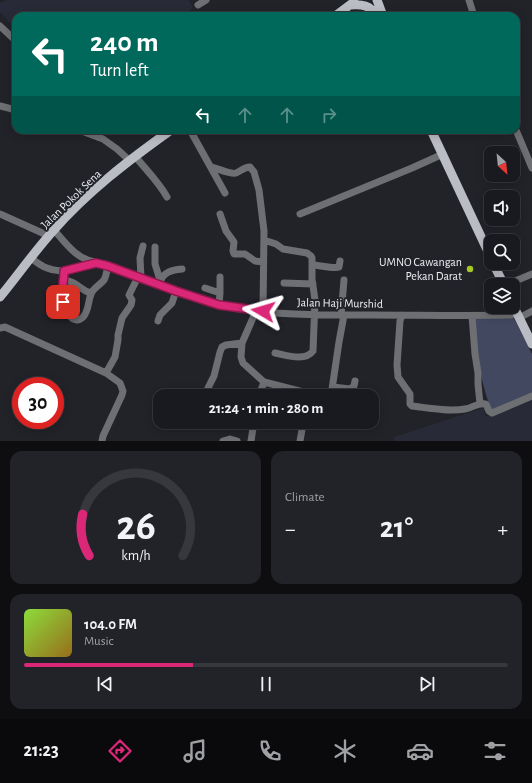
<!DOCTYPE html>
<meta charset="utf-8">
<style>
:root{--surface:#191a1f;--page:#222328;--text:#f1f3f6;--muted:#9fa1a4;--line:#37383d;--accent:#db2777}
body{margin:0;font-family:"Alegreya Sans",sans-serif;background:var(--page);color:var(--text);height:100vh;display:flex;flex-direction:column;font-size:15px;white-space:nowrap}
*{box-sizing:border-box;margin:0}
p{font-size:13px;color:var(--muted)}
.icon{flex:none;width:22px;height:22px;fill:none;stroke:currentColor;stroke-width:2;stroke-linecap:round;stroke-linejoin:round}
.map{position:relative;height:441px;overflow:hidden}
.panel{display:flex;flex-direction:column;gap:10px;padding:10px;background:#0e0e11;flex:1}
.panel>*{flex:none}
.guide{position:absolute;left:12px;top:12px;width:508px;height:122px;border-radius:12px;box-shadow:0 2px 10px #0003,0 0 0 1px var(--line);background:#00695c;color:#fff;overflow:hidden}
.needle{width:26px;rotate:153deg}
.fabs{position:absolute;left:484px;top:146px;display:grid;gap:8px}
.fabs a{display:grid;place-items:center;width:36px;height:36px;border-radius:8px;background:var(--surface);box-shadow:0 2px 10px #0003,0 0 0 1px var(--line);font-size:20px}
.speed{position:absolute;left:12px;top:377px;display:flex;gap:8px;font-size:20px;font-weight:700;text-align:center}
.speed>*{display:grid;place-content:center;width:52px;height:52px;border-radius:50%;background:var(--surface);box-shadow:0 2px 10px #0003,0 0 0 1px var(--line);line-height:1}
.speed .limit{border:6px solid #d22;background:#fff;color:#111}
.pin{position:absolute;display:grid;place-items:center;width:34px;height:34px;color:#fff;margin:-17px;border-radius:8px;box-shadow:0 2px 6px #0006}
.me{position:absolute;width:44px;margin:-22px;rotate:277deg;stroke-linejoin:round;filter:drop-shadow(0 0 3px #0008)}
.turn{display:flex;align-items:center;gap:14px;height:84px;padding:0 12px;font-size:18px}
.turn .icon{width:52px;height:52px;stroke-width:2.5}
.turn b{display:block;font-size:28px;line-height:34px}
.lanes{display:flex;align-items:center;height:38px;padding:0 12px;background:#0003;justify-content:center;gap:20px;direction:ltr}
.lanes .off{opacity:.35}
.big{font-size:30px;font-weight:700;line-height:1.1}
.panel .widget{flex:1;display:flex;flex-direction:column;justify-content:center;gap:6px;min-width:0;padding:0 14px;border-radius:12px;background:var(--page)}
.panel .dial{align-items:center;gap:0}
.dial svg{height:104px;overflow:visible;fill:none;stroke:var(--line);stroke-width:7;stroke-linecap:round;text-anchor:middle}
.dial text{fill:var(--text);stroke:none}
.song{display:flex;align-items:center;gap:12px}
.cover{width:48px;height:48px;border-radius:6px;background:linear-gradient(135deg,hsl(90 70% 55%),hsl(40 70% 35%))}
.played{height:4px;border-radius:2px;background:linear-gradient(90deg,var(--accent) 35%,var(--line) 35%)}
.keys{display:flex;justify-content:space-around;direction:ltr}
.heat{display:flex;justify-content:space-between;align-items:center;font-size:22px;direction:ltr}
.panel .tiles{flex:1;display:grid;gap:10px;grid-template-columns:1fr 1fr}
.widget:last-child{grid-column:span 2}
.trip{position:absolute;left:153px;top:389px;width:226px;height:40px;border-radius:12px;background:var(--surface);box-shadow:0 2px 10px #0003,0 0 0 1px var(--line);font-weight:700;line-height:40px;text-align:center}
.tab-bar{display:flex;height:64px;justify-content:space-around;align-items:center;background:#0a0a0c;color:var(--muted)}
.tab-bar .icon{width:28px;height:28px}
.tab-bar .current{color:var(--accent)}
.tab-bar b{font-size:18px;color:var(--text)}
.map>svg:first-child{display:block}
</style>
<div class="map">
<svg width="532" height="441" viewBox="0 0 532 441">
<rect width="100%" height="100%" fill="#212329"/>
<path fill="#282b37" d="M7,0H188L193,7L186,16H16V29L0,12V3Z
M532,398V441H394V437L483,408L486,417Z"/>
<path fill="#41485f" d="M514,318L532,354V393L492,410C479,382 478,350 474,319Z"/>
<g fill="none" stroke-linecap="round" stroke-linejoin="round">
<path stroke="#6e6f73" stroke-width="7" d="M469,0L474,16
M198,5L206,0
M0,26L16,41
M0,106L16,110
M79,130L103,139L117,149L129,160
M190,130L225,193
M516,130L532,168
M135,156C146,170 158,181 167,197
M211,167C217,168 231,175 236,173C241,171 244,167 250,167L254,172L259,190L264,231L263,311
M0,214L49,236
M220,214L226,231L234,242L233,251L234,254H245L255,261L263,262
M300,214L412,168L443,154
M54,230C66,243 76,259 95,262
M264,240L276,244L283,249L307,253L311,256L312,258V279L315,300L313,351C305,362 286,355 275,353
M155,247V264L160,280
M31,258C36,262 41,266 47,268C67,277 85,260 105,264C143,278 180,296 219,305C266,316 323,315 371,315C418,315 464,316 511,315L517,313
M312,265C319,265 334,269 339,267L340,261
M64,271C64,279 62,286 62,293C61,302 71,329 83,317C89,311 88,301 91,294C93,288 100,285 104,280C106,277 107,270 108,266
M141,278L140,258L143,246
M64,280C79,282 79,290 91,293
M160,282C163,272 172,270 182,269
M284,283L313,284
M506,285L532,274
M205,288L220,293L219,305
M220,293V277
M256,311L242,343L241,357L243,363L264,382L319,396
M341,315L344,280
M402,315L400,321L397,365L398,377L410,394V404L412,406C429,408 448,412 465,409C472,408 479,402 486,404L489,411L492,413L532,396
M472,316L475,354L478,373V384L480,404
M519,318L532,311
M158,321L160,315L172,303L176,291
M0,328L5,327L106,373L120,383L123,391L122,395L103,436L102,441
M106,373L115,357L118,340V335L122,318L131,305L132,300L129,295L138,277
M333,387L350,389L354,386L355,381
M208,388L214,376L220,352L222,347L226,345L242,343
M259,396L264,382
M331,396L339,342L344,315
M223,441L230,439L237,441
M251,441L254,422
M300,441L303,424L308,422"/>
<path stroke="#bbbdc4" stroke-width="9" d="M377,0L383,16
M350,5C362,4 370,5 377,16
M335,16L354,2
M431,130L491,258
M493,263L504,285
M0,297C18,275 34,252 53,231C87,192 129,160 171,130
M513,305L532,344"/>
</g>
<g fill="none" stroke-linecap="round" stroke-linejoin="round">
<defs>
<path id="route" d="M63,302C61,291 64,282 64,271L96,263L108,266L176,291L219,305L263,311"/>
</defs>
<use href="#route" stroke="#8e194d" stroke-width="10"/>
<use href="#route" stroke="#db2777" stroke-width="7"/>
</g>
<circle fill="#a4c824" stroke="#212329" stroke-width="1.5" cx="470" cy="269" r="4"/>
<g text-anchor="middle" stroke-width="4" stroke-linejoin="round" paint-order="stroke">
<g font-size="12" fill="#edeef3" stroke="#212329">
<text transform="translate(71 199) rotate(-44)" y="4">Jalan Pokok Sena</text>
<text transform="translate(340 303) rotate(1)" y="4">Jalan Haji Murshid</text>
</g>
<g font-size="12" fill="#edeef3" stroke="#212329" text-anchor="end">
<text x="462" y="266">UMNO Cawangan<tspan x="462" dy="14">Pekan Darat</tspan></text>
</g>
</g>
</svg>
<div class="fabs">
<a><svg class="needle" viewBox="-14 -14 28 28"><path d="M0-13l5 13h-10z" fill="#e53935"/><path d="M0 13l5-13h-10z" fill="#9fa1a4"/></svg></a>
<a><svg class="icon" aria-label="sound" viewBox="0 0 24 24"><path d="M4 9h4l5-4v14l-5-4H4zM17 9q2 3 0 6"/></svg></a>
<a><svg class="icon" aria-label="search" viewBox="0 0 24 24"><circle cx="10" cy="10" r="6"/><path d="M15 15l6 6"/></svg></a>
<a><svg class="icon" aria-label="layers" viewBox="0 0 24 24"><path d="M12 4l9 5-9 5-9-5zM3 14l9 5 9-5"/></svg></a>
</div>
<div class="speed"><div class="limit">30</div></div>
<div class="pin" style="left:63px;top:302px;background:#d93025"><svg class="icon" aria-label="arrive" viewBox="0 0 24 24"><path d="M6 21V4h12l-3 4 3 4H6"/></svg></div>
<svg class="me" style="left:263px;top:311px" viewBox="-20 -20 40 40"><path d="M0-17L14 15 0 8-14 15z" fill="#db2777" stroke="#fff" stroke-width="4"/></svg>
<div class="trip">21:24 · 1 min · 280 m</div>
<div class="guide">
<div class="turn"><svg class="icon" aria-label="left" viewBox="0 0 24 24"><path d="M17 20v-9H6M10 6l-5 5 5 5"/></svg><div><b>240 m</b>Turn left</div></div>
<div class="lanes"><svg class="icon" aria-label="left" viewBox="0 0 24 24"><path d="M17 20v-9H6M10 6l-5 5 5 5"/></svg><svg class="icon off" aria-label="ahead" viewBox="0 0 24 24"><path d="M12 20V5M6 11l6-6 6 6"/></svg><svg class="icon off" aria-label="ahead" viewBox="0 0 24 24"><path d="M12 20V5M6 11l6-6 6 6"/></svg><svg class="icon off" aria-label="right" viewBox="0 0 24 24"><path d="M7 20v-9h11M14 6l5 5-5 5"/></svg></div>
</div>
</div>
<section class="panel">
<div class="tiles">
<div class="widget dial"><svg viewBox="0 0 100 80">
<path d="M14 69A42 42 0 1 1 86 69"/>
<path d="M14 69A42 42 0 0 1 9 37" stroke="#db2777"/>
<text x="50" y="56" font-size="32" font-weight="700">26</text>
<text x="50" y="72" font-size="11">km/h</text>
</svg></div>
<div class="widget"><p>Climate</p>
<div class="heat"><a>−</a><b class="big">21°</b><a>+</a></div>
</div>
<div class="widget">
<div class="song"><i class="cover"></i><div><b>104.0 FM</b><p>Music</p></div></div>
<div class="played"></div>
<div class="keys"><svg class="icon" aria-label="previous" viewBox="0 0 24 24"><path d="M18 5L8 12l10 7zM5 5v14"/></svg><svg class="icon" aria-label="pause" viewBox="0 0 24 24"><path d="M8 5v14M16 5v14"/></svg><svg class="icon" aria-label="next" viewBox="0 0 24 24"><path d="M6 5l10 7-10 7zM19 5v14"/></svg></div>
</div>
</div>
</section>
<nav class="tab-bar">
<b>21:23</b>
<svg class="icon current" aria-label="directions" viewBox="0 0 24 24"><path d="M12 3l9 9-9 9-9-9zM9 14v-3h6M13 9l2 2-2 2"/></svg>
<svg class="icon" aria-label="music" viewBox="0 0 24 24"><path d="M9 18V5l10-2v13"/><circle cx="6" cy="18" r="3"/><circle cx="16" cy="16" r="3"/></svg>
<svg class="icon" aria-label="phone" viewBox="0 0 24 24"><path d="M5 4h4l2 5-3 2q2 4 5 5l2-3 5 2v4C11 20 4 13 5 4z"/></svg>
<svg class="icon" aria-label="climate" viewBox="0 0 24 24"><path d="M12 3v18M4 7l16 10M4 17L20 7"/></svg>
<svg class="icon" aria-label="car" viewBox="0 0 24 24"><path d="M5 17H2v-5l4-1 3-4h7l3 4 3 1v5h-3M9 17h6M6 11h13"/><circle cx="7" cy="17" r="2"/><circle cx="17" cy="17" r="2"/></svg>
<svg class="icon" aria-label="filters" viewBox="0 0 24 24"><path d="M4 7h16M4 17h16"/><circle cx="9" cy="7" r="2"/><circle cx="15" cy="17" r="2"/></svg>
</nav>
